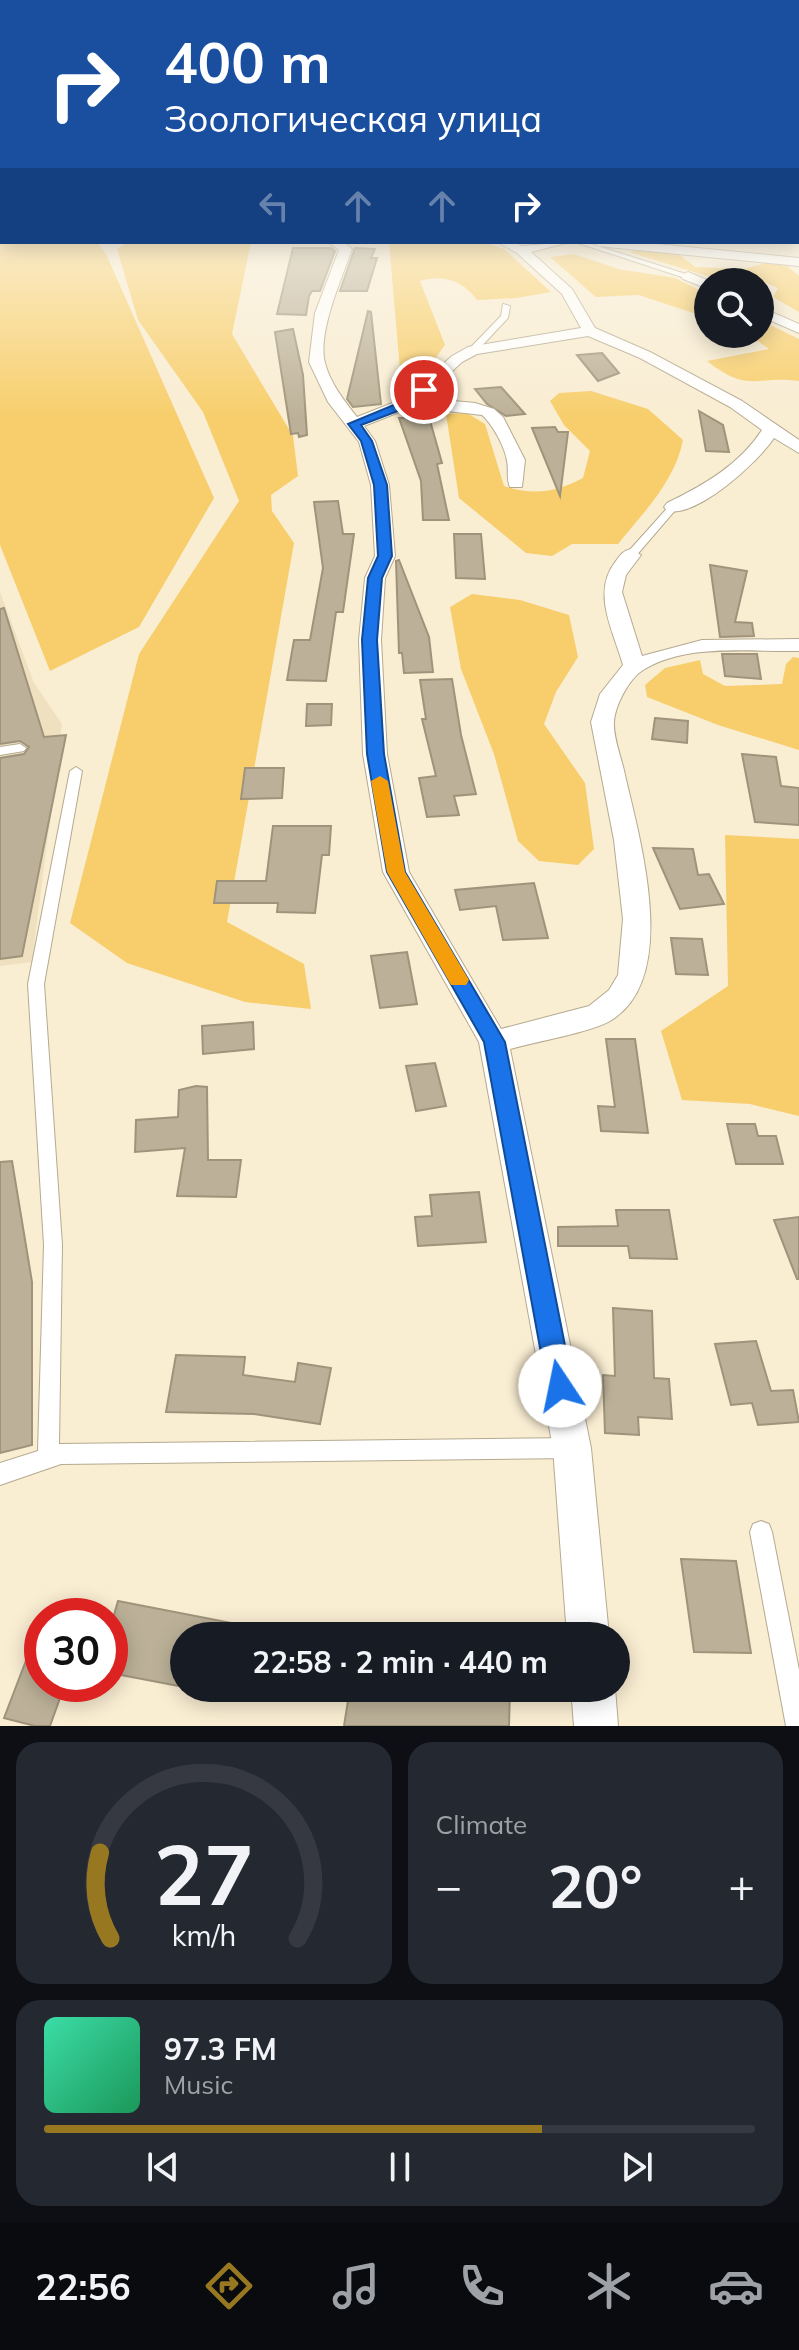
<!DOCTYPE html>
<meta charset="utf-8">
<style>
:root{--surface:#171b24;--page:#242831;--text:#f1f3f6;--muted:#9ea1a6;--line:#363941;--accent:#977821}
body{margin:0;font-family:Mulish,sans-serif;background:var(--page);color:var(--text);height:100vh;display:flex;flex-direction:column;font-size:30px;white-space:nowrap}
*{box-sizing:border-box;margin:0}
p{font-size:26px;color:var(--muted)}
.icon{flex:none;width:44px;height:44px;fill:none;stroke:currentColor;stroke-width:2;stroke-linecap:round;stroke-linejoin:round}
.map{position:relative;height:1726px;overflow:hidden}
.details{display:flex;flex-direction:column;gap:16px;padding:16px;background:#0d0f14;flex:1}
.details>*{flex:none}
.guide{position:absolute;left:0px;top:0px;width:800px;height:244px;box-shadow:0 4px 20px #0003;background:#1a4fa0;color:#fff;overflow:hidden}
.tools{position:absolute;left:694px;top:268px;display:grid;gap:16px}
.tools a{display:grid;place-items:center;width:80px;height:80px;border-radius:50%;background:var(--surface);box-shadow:0 4px 20px #0003;font-size:40px}
.speed{position:absolute;left:24px;top:1598px;display:flex;gap:16px;font-size:40px;font-weight:700;text-align:center}
.speed>*{display:grid;place-content:center;width:104px;height:104px;border-radius:50%;background:var(--surface);box-shadow:0 4px 20px #0003;line-height:1}
.speed .limit{border:12px solid #d22;background:#fff;color:#111}
.pin{position:absolute;display:grid;place-items:center;width:68px;height:68px;color:#fff;margin:-34px;border:4px solid #fff;border-radius:50%;box-shadow:0 2px 8px #0007}
.me{position:absolute;width:88px;margin:-44px;rotate:349deg;stroke-linejoin:round;filter:drop-shadow(0 0 6px #0008)}
.turn{display:flex;align-items:center;gap:28px;height:168px;padding:0 32px;font-size:36px}
.turn .icon{width:104px;height:104px;stroke-width:2.5}
.turn b{display:block;font-size:56px;line-height:68px}
.lanes{display:flex;align-items:center;height:76px;padding:0 32px;background:#0003;justify-content:center;gap:40px;direction:ltr}
.lanes .off{opacity:.35}
.big{font-size:60px;font-weight:700;line-height:1.1}
.details .card{flex:1;display:flex;flex-direction:column;justify-content:center;gap:12px;min-width:0;padding:0 28px;border-radius:24px;background:var(--page)}
.details .dial{align-items:center;gap:0}
.dial svg{height:208px;overflow:visible;fill:none;stroke:var(--line);stroke-width:7;stroke-linecap:round;text-anchor:middle}
.dial text{fill:var(--text);stroke:none}
.song{display:flex;align-items:center;gap:24px}
.cover{width:96px;height:96px;border-radius:12px;background:linear-gradient(135deg,hsl(160 70% 55%),hsl(150 70% 35%))}
.played{height:8px;border-radius:4px;background:linear-gradient(90deg,var(--accent) 70%,var(--line) 70%)}
.keys{display:flex;justify-content:space-around;direction:ltr}
.heat{display:flex;justify-content:space-between;align-items:center;font-size:44px;direction:ltr}
.details .tiles{flex:1;display:grid;gap:16px;grid-template-columns:1fr 1fr}
.card:last-child{grid-column:span 2}
.trip{position:absolute;left:170px;top:1622px;width:460px;height:80px;border-radius:40px;background:var(--surface);box-shadow:0 4px 20px #0003;font-weight:700;line-height:80px;text-align:center}
.menu{display:flex;height:128px;justify-content:space-around;align-items:center;background:#090b0e;color:var(--muted)}
.menu .icon{width:56px;height:56px}
.menu .active{color:var(--accent)}
.menu b{font-size:36px;color:var(--text)}
.map>svg:first-child{display:block}
</style>
<div class="map">
<svg width="799" height="1726" viewBox="0 0 799 1726">
<rect width="100%" height="100%" fill="#f9edd2"/>
<path fill="#efe1bf" d="M0,592L34,683L62,724L32,962L0,966Z"/>
<path fill="#f7ce6b" d="M0,193L2,242H97L106,254L214,498L139,627L50,671L0,545Z
M128,242H251L232,334L293,436L298,476L271,495L272,511L294,543L227,922L304,964L311,1009L245,1002L127,963L70,923L139,654L239,501L203,412L138,320L117,249Z
M389,242H484L504,249L551,292L517,298L477,300C463,281 444,274 420,281L445,345L423,375L401,382Z
M639,249L680,255L695,267L743,269L766,263L787,266L799,276V312L773,297L778,288L759,280L723,281L629,252Z
M574,254L618,269L675,278L708,294V318L639,295L596,297L550,257Z
M760,320L799,339V381C755,375 749,394 707,361L769,349L748,334H760Z
M591,391L648,409L683,440C675,481 644,512 618,544H572L552,556L526,553L459,498L446,414L467,413L485,424L504,486C533,496 557,492 583,478L590,451L564,425L550,401L559,393Z
M472,594L520,600L569,615L578,657L556,692L544,724L585,783L594,849L578,865L539,861L518,841L494,754L461,669L450,607Z
M793,657L799,658V750L718,725L647,697L645,685L665,668L700,660L703,674L725,686L782,684L786,664Z
M725,835L799,839V1116L750,1104L682,1100L661,1031L728,986Z"/>
<path fill="#bcb198" stroke="#9f947b" stroke-width="2" d="M293,248H331L335,251L320,291H312L309,296L306,315L277,314Z
M355,248L375,249L371,258H377L367,291H340Z
M368,311L371,312L381,404L353,407L347,399Z
M293,329L303,375L307,435L299,437L298,433L291,434L275,332Z
M602,353L619,373L598,381L577,355Z
M501,387L525,414L506,416L487,404L475,389Z
M699,411L723,425L729,452L706,451Z
M429,417L442,463L437,464L449,520H423L421,481L399,418Z
M555,427L558,432H568L560,496L532,428Z
M338,501L343,534H354L343,612H336L326,681L287,680L294,640H310L323,568L314,502Z
M454,534H481L485,579L456,578Z
M399,560L429,637L433,672L404,673L402,653H399L396,561Z
M710,565L747,571L735,622L752,623L754,636L720,637Z
M4,608L44,737L66,735L22,956L0,959V758L24,754L29,747L20,741L0,744V609Z
M722,654H757L761,679L725,676Z
M452,679L461,735L476,794L454,796L459,815L427,817L419,778L436,776L422,719H426L420,680Z
M307,704H332L331,725L306,726Z
M655,718L688,721L687,743L652,739Z
M742,754L776,757L781,786L799,788V825L755,822Z
M245,768H284L282,798L241,799Z
M273,826H331L329,855H322L315,913L277,912L278,903H214L217,881H266Z
M653,848L693,849L698,875L709,874L724,904L680,909Z
M534,883L548,938L503,940L496,906L460,910L455,890Z
M671,938L702,939L708,975L676,974Z
M407,952L417,1004L380,1008L371,956Z
M253,1022L254,1049L203,1054L202,1026Z
M606,1039H635L648,1133L601,1131L598,1106L615,1107Z
M435,1063L446,1106L416,1111L406,1066Z
M196,1086L207,1087L208,1160H241L236,1197L177,1196L185,1148L135,1152L136,1120L178,1117L179,1090Z
M727,1124H755L758,1136H776L783,1164H736Z
M12,1161L32,1282V1445L0,1453V1162Z
M479,1192L486,1242L418,1246L415,1217L432,1216L430,1195Z
M616,1210H669L677,1259L630,1258L628,1246H558V1227L618,1226Z
M799,1217V1279H797L774,1220Z
M613,1308L652,1311L654,1378L669,1379L672,1419L638,1417L639,1435L605,1433L603,1375L615,1376Z
M756,1341L771,1391L793,1390L799,1422L758,1425L752,1403L731,1405L715,1344Z
M176,1355L245,1357L243,1375L295,1382L298,1363L331,1368L320,1424L254,1414L166,1412Z
M681,1559L736,1561L751,1653L694,1652Z
M118,1601L242,1625L241,1636H184V1687L110,1673L114,1615Z
M40,1624L42,1684H65L50,1726H35L4,1718Z
M350,1688H510L509,1726H344Z"/>
<g fill="none" stroke-linecap="round" stroke-linejoin="round">
<defs>
<path id="service" d="M0,176H2V181L0,180Z
M575,242H585L692,276L685,278Z
M503,304L510,306L508,318L476,352H470V348L501,316Z
M670,505L678,507L635,557H627V553Z
M20,744L26,748L24,751L0,755V747Z
M76,767L82,771L44,984L62,1245L59,1444L572,1438L579,1441L582,1448L579,1455L572,1458L61,1464L0,1485V1463L38,1451L44,1245L28,984L70,771Z
M761,1521L769,1524L772,1532L799,1670V1726H786L750,1532L753,1524Z"/>
<path id="minor" d="M328,242H343L352,249C342,278 317,333 325,363C330,383 345,402 357,417L405,398L452,356L468,347L581,328L562,294L517,253L498,242H514L522,246L570,242L531,252L572,289L595,328L650,352L742,401L799,440V453L774,438C758,462 697,518 667,511L664,507L667,503C704,485 739,465 762,430L730,407L640,358L588,336L477,354L462,362L423,398L475,403L494,409L503,417L525,460L522,487H510C506,478 509,470 507,461C505,447 493,425 482,415L412,407L364,426L375,441L389,485L395,556L385,578L381,640L387,754L409,872L501,1029L589,1006L609,990L618,975L623,919L614,840L591,722L600,694L623,665C613,630 591,592 616,561C621,554 623,551 631,549L641,555L626,575L622,592L642,656L702,640L799,639V651C750,652 687,643 643,670C629,679 615,705 614,722C613,738 622,759 625,775C640,840 681,979 610,1021C592,1032 534,1042 510,1049L591,1448L609,1636H567L553,1448L479,1042L383,872L363,754L359,640L365,578L375,556L371,485L359,442L328,402L309,362L315,313L339,250Z
M592,242H636L799,258V266L598,246Z
M688,272L712,282H708V289L683,279L681,276Z
M760,307L799,324V333L760,316Z
M571,1688H615L618,1726H574Z"/>
</defs>
<use href="#service" stroke="#b5aa90" stroke-width="2"/>
<use href="#minor" stroke="#b5aa90" stroke-width="2"/>
<use href="#service" fill="#fff" fill-rule="evenodd"/>
<use href="#minor" fill="#fff" fill-rule="evenodd"/>
</g>
<linearGradient id="sky" x2="0" y2="1"><stop stop-color="#95a69b"/><stop offset="0.42" stop-color="#fcf7eb"/><stop offset="1" stop-color="#fcf7eb" stop-opacity="0"/></linearGradient>
<rect width="799" height="418" fill="url(#sky)"/>
<path fill="#1a73e8" stroke="#114b97" stroke-width="2" d="M421,388L430,390L414,405L361,425L372,441L387,485L392,556L382,578L377,640L384,754L405,872L505,1042L573,1386L569,1395L560,1398L551,1395L547,1386L484,1042L387,872L367,754L362,640L368,578L378,556L374,485L361,441L348,424L406,400Z"/>
<path fill="#f59e0b" d="M380,776L388,781L405,872L469,980L466,985H451L387,872L371,781Z"/>
</svg>
<div class="tools">
<a><svg class="icon" aria-label="search" viewBox="0 0 24 24"><circle cx="10" cy="10" r="6"/><path d="M15 15l6 6"/></svg></a>
</div>
<div class="speed"><div class="limit">30</div></div>
<div class="pin" style="left:424px;top:390px;background:#d93025"><svg class="icon" aria-label="arrive" viewBox="0 0 24 24"><path d="M6 21V4h12l-3 4 3 4H6"/></svg></div>
<svg class="me" style="left:560px;top:1386px" viewBox="-20 -20 40 40"><circle r="19" fill="#fff"/><path d="M0-13L10 11 0 6-10 11z" fill="#1a73e8"/></svg>
<div class="trip">22:58 · 2 min · 440 m</div>
<div class="guide">
<div class="turn"><svg class="icon" aria-label="right" viewBox="0 0 24 24"><path d="M7 20v-9h11M14 6l5 5-5 5"/></svg><div><b>400 m</b>Зоологическая улица</div></div>
<div class="lanes"><svg class="icon off" aria-label="left" viewBox="0 0 24 24"><path d="M17 20v-9H6M10 6l-5 5 5 5"/></svg><svg class="icon off" aria-label="ahead" viewBox="0 0 24 24"><path d="M12 20V5M6 11l6-6 6 6"/></svg><svg class="icon off" aria-label="ahead" viewBox="0 0 24 24"><path d="M12 20V5M6 11l6-6 6 6"/></svg><svg class="icon" aria-label="right" viewBox="0 0 24 24"><path d="M7 20v-9h11M14 6l5 5-5 5"/></svg></div>
</div>
</div>
<section class="details">
<div class="tiles">
<div class="card dial"><svg viewBox="0 0 100 80">
<path d="M14 69A42 42 0 1 1 86 69"/>
<path d="M14 69A42 42 0 0 1 10 36" stroke="#977821"/>
<text x="50" y="56" font-size="32" font-weight="700">27</text>
<text x="50" y="72" font-size="11">km/h</text>
</svg></div>
<div class="card"><p>Climate</p>
<div class="heat"><a>−</a><b class="big">20°</b><a>+</a></div>
</div>
<div class="card">
<div class="song"><i class="cover"></i><div><b>97.3 FM</b><p>Music</p></div></div>
<div class="played"></div>
<div class="keys"><svg class="icon" aria-label="previous" viewBox="0 0 24 24"><path d="M18 5L8 12l10 7zM5 5v14"/></svg><svg class="icon" aria-label="pause" viewBox="0 0 24 24"><path d="M8 5v14M16 5v14"/></svg><svg class="icon" aria-label="next" viewBox="0 0 24 24"><path d="M6 5l10 7-10 7zM19 5v14"/></svg></div>
</div>
</div>
</section>
<nav class="menu">
<b>22:56</b>
<svg class="icon active" aria-label="directions" viewBox="0 0 24 24"><path d="M12 3l9 9-9 9-9-9zM9 14v-3h6M13 9l2 2-2 2"/></svg>
<svg class="icon" aria-label="music" viewBox="0 0 24 24"><path d="M9 18V5l10-2v13"/><circle cx="6" cy="18" r="3"/><circle cx="16" cy="16" r="3"/></svg>
<svg class="icon" aria-label="phone" viewBox="0 0 24 24"><path d="M5 4h4l2 5-3 2q2 4 5 5l2-3 5 2v4C11 20 4 13 5 4z"/></svg>
<svg class="icon" aria-label="climate" viewBox="0 0 24 24"><path d="M12 3v18M4 7l16 10M4 17L20 7"/></svg>
<svg class="icon" aria-label="car" viewBox="0 0 24 24"><path d="M5 17H2v-5l4-1 3-4h7l3 4 3 1v5h-3M9 17h6M6 11h13"/><circle cx="7" cy="17" r="2"/><circle cx="17" cy="17" r="2"/></svg>
</nav>
